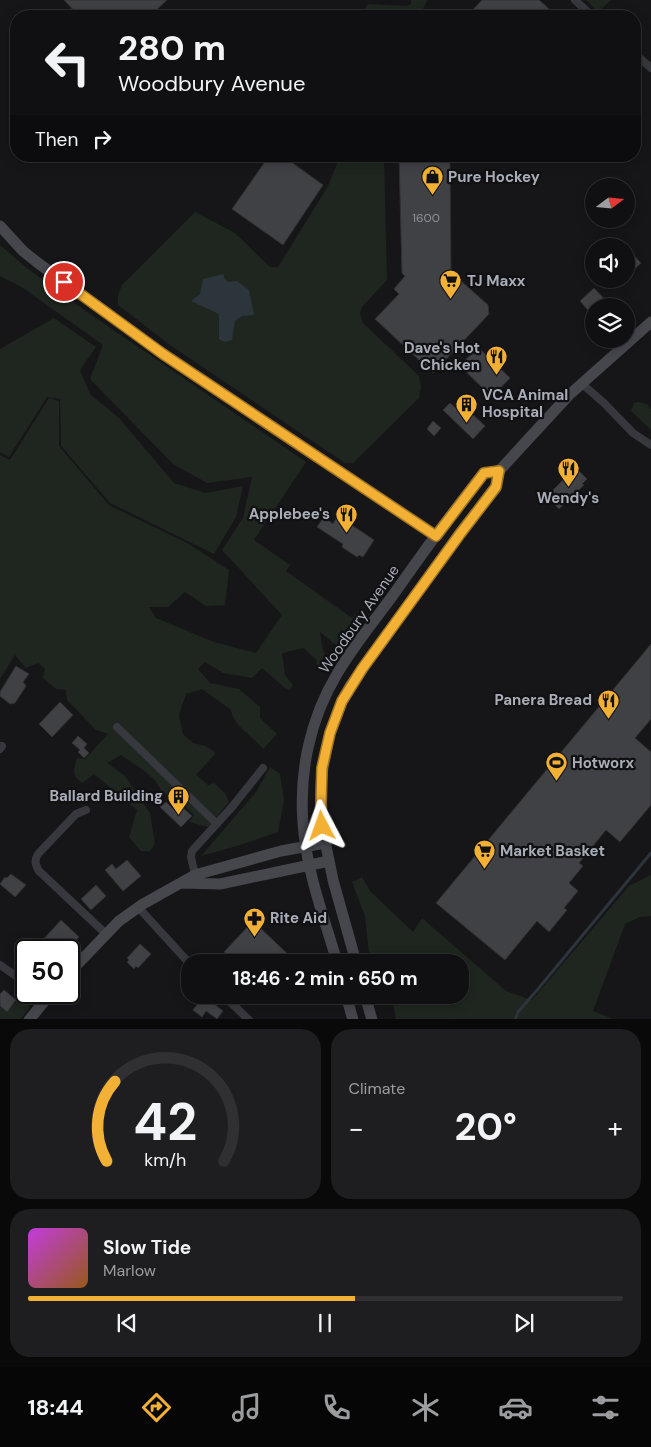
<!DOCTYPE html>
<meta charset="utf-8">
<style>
:root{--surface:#101012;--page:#1e1e20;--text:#f1f3f6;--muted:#9c9d9f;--line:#303032;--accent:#f2b134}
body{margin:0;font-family:"DM Sans",sans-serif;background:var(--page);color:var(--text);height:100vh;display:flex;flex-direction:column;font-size:19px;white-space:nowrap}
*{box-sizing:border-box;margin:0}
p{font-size:16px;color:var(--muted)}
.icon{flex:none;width:28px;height:28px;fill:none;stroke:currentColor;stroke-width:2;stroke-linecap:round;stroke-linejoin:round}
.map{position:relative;height:1019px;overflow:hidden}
.details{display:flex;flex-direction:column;gap:10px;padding:10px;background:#09090a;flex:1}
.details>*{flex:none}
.banner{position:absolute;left:10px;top:10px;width:631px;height:152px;border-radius:20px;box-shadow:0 2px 12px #0003,0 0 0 1px var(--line);background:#101012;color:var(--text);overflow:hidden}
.needle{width:32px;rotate:74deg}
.controls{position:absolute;left:585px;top:178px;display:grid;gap:10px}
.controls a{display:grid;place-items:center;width:50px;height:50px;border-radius:50%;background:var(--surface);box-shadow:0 2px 12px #0003,0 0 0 1px var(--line);font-size:25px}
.speed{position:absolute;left:15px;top:939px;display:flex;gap:10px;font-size:25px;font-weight:700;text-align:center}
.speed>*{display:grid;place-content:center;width:65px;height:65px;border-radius:50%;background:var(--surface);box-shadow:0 2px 12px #0003,0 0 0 1px var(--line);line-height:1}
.speed .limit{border:2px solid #111;border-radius:8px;background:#fff;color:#111}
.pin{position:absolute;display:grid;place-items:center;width:42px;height:42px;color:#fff;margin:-21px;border:2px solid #fff;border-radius:50%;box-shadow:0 1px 5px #0007}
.me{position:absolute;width:55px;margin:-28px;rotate:356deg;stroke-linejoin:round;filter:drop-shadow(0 0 4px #0008)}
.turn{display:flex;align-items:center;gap:18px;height:105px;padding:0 25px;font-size:22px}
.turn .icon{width:65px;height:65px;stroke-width:2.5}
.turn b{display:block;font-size:35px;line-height:42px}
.then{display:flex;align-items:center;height:48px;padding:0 25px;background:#0003;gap:10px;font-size:19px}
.big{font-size:38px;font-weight:700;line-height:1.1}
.details .card{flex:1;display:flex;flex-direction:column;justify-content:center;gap:8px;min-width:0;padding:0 18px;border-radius:20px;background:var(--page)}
.details .dial{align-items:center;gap:0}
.dial svg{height:130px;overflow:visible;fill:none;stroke:var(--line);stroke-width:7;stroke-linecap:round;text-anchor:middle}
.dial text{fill:var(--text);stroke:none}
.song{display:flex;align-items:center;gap:15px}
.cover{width:60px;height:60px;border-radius:8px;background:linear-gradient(135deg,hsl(290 70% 55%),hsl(30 70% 35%))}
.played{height:5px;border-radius:2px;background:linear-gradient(90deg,var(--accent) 55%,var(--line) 55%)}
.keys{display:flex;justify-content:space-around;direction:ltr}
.heat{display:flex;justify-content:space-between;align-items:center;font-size:28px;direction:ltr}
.details .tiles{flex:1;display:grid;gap:10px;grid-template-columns:1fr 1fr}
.card:last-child{grid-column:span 2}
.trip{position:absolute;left:181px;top:954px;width:288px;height:50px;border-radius:20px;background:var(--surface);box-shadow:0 2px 12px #0003,0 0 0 1px var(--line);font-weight:700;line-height:50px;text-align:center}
.menu{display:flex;height:80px;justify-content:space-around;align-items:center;background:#060607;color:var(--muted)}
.menu .icon{width:35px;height:35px}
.menu .selected{color:var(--accent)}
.menu b{font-size:22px;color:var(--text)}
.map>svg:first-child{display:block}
</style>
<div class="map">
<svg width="651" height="1020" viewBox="0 0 651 1020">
<rect width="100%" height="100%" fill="#161618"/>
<path fill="#1e261f" d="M411,0H427L420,16H359L368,4L406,6L411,4Z
M586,0H611L598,12Z
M340,156H384L387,280L362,307L360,313L363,323L419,376L421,387L419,398L353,463H345L170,345L118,305V295L122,285L195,212L235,233L270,267H278L328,186Z
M0,245L27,268L80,307L306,462L254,540L290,565L286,571L352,618L356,614L360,617L344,642L337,646L320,632L322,646L329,666L327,669L321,670L316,664L317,660L303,648L282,653L285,675L293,685L290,690L285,688L262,668L252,678L223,673L205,662L198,669L210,683L239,689L260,707V718L277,734L263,749C254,737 233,726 231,710L202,689L186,694L179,715L183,734L193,743L206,746L216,753L196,775L208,785L214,783L225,793L229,802L208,827L189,822L194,815C185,806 174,796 162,793C157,776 135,765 121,755L107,763L125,776L150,813L155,844L150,851H141L129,837L137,810L94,774L82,783C71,775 74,770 77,758L85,759L108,734L96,730L67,700L66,690L56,689L43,678L45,669L38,663L26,668L15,655L0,679V455L10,460L49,398L59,401V446L109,505L189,544L229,570L225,605L206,606L185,592L168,607H149L156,618L214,642L256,653L282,615L222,550L243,518L252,477L207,483L173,464L90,379L103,345L23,288L0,276Z
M54,318L96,347L80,370L90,394L119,418L174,483L206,493L243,486L236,517L214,554L110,503L61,446L60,399L47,397L9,457L0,452V349Z
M638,402L647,404L651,409V430L631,411L634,403Z
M270,767L280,774L284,800L278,832L237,846L201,856L256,792Z
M651,875V916L640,917L625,924L593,1011L616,1020L396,1019L393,1004L385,995H460V962H370L365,916L352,882L362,877L370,891L413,932L422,918L506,991L532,1000L629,886Z
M20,998L27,1001L30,1007L20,1020L0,1019V1007L6,1012Z"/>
<path fill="#2c353c" d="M223,274L225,279L228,282L237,281L249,290L254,315L242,316L235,321L232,340L225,342L219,339V314L191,301L200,294L203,279Z"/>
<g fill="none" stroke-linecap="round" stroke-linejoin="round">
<path stroke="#2c353c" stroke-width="3" d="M515,1020L518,1012L538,989L651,853"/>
</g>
<path fill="#404145" stroke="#303034" d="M64,0H167L150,16H79Z
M482,0H539L557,16H467Z
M269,156H283L323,185L283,245L232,209Z
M399,156H456L450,163L451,272L488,305L489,314L433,373L375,319L399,294L394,289L405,276L402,273Z
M626,247L641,263L626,277Z
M594,288L611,306H594V317L580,301Z
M478,347L510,378L492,397L460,366Z
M450,403L460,412L465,407L485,426L473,439L443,410Z
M433,421L441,428L434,436L427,429Z
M578,470L587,479L582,484L584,485L559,509L549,499L554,493L552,491L571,472L573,474Z
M339,513L349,519L347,522L374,540L363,557L359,555L357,557L342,547L343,544L317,527L324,517L333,524Z
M651,644V719L635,738L651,752V805L620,842L606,830L579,863L583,866L569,883L578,891L564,908L567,910L549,932L537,921L505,960L436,903Z
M16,666L29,674L23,682L26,686L15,703L10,704L0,696V692Z
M60,702L73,715L52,737L39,724Z
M78,736L87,744L84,748L89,753L84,758L78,752L80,750L72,743Z
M166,802L176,812L181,806L192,816L181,827L160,807Z
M127,860L141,876L123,891L105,870L112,864L116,869Z
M11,874L26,885L15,897L0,884L5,877L7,878Z
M96,885L106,896L91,910L81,899Z
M61,920L79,937L66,950H25L35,938L40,943Z
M253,921L296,962H235L224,952Z
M140,944L151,954L138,968L136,966L134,969L127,962L129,960L127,958Z
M4,990L16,1000L7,1012L0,1006V994Z
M204,996L223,1011L217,1019L206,1011L202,1017L193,1010Z"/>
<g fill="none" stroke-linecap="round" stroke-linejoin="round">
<path stroke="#37383d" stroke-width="8" d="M575,0L592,16
M635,54L651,68
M581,383L604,403L633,433L651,445
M117,727L217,824
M0,749L2,746
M86,810L76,814L38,854C34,861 35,864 39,871L106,934
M195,875L191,857L192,851L232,807L263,768
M138,907L190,964
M0,965L26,983
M223,995L249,1020"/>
<path stroke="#45474d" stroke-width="11" d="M0,226L23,251L38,263L163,354L436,536
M182,883L220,884L329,861
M337,962C324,917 306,870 303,823C299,772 310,719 337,674C354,645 376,619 396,591C424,551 453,511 484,473L499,471
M356,962L333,880L322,826L321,785L323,768L330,733L342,701L350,686L460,533L496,487L499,471L569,395L651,322
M69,973L119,921L143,904L195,875L281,851L325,843
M346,995L353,1020
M365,995L372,1020
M29,1020L52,992"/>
</g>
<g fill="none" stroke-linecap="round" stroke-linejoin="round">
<defs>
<path id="route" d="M64,282L163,354L436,536L484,473L499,471L496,487L460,534L362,669L342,701L330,733L322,768L321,803L322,826"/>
</defs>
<use href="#route" stroke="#9d7322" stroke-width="12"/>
<use href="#route" stroke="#f2b134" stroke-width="9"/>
</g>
<defs>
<symbol id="shop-pin" viewBox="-11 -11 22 30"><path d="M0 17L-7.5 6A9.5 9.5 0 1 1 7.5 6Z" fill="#f2b134" stroke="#111113"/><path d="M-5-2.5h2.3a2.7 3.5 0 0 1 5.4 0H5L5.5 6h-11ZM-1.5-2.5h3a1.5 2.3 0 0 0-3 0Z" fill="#111"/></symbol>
<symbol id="supermarket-pin" viewBox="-11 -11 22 30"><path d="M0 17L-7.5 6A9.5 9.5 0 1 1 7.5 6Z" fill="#f2b134" stroke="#111113"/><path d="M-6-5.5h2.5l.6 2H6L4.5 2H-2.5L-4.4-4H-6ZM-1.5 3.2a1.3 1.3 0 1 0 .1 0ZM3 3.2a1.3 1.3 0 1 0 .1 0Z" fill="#111"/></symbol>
<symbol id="restaurant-pin" viewBox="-11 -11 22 30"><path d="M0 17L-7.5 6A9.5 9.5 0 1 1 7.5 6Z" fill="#f2b134" stroke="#111113"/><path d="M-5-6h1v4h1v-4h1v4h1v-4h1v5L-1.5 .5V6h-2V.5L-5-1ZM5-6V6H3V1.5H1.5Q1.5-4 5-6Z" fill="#111"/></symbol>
<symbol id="building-pin" viewBox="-11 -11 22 30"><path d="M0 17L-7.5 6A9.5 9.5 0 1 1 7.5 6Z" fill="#f2b134" stroke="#111113"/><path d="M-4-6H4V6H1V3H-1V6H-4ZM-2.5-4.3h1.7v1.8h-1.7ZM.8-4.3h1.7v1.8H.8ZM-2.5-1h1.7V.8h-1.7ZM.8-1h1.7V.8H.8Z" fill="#111"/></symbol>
<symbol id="stadium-pin" viewBox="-11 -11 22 30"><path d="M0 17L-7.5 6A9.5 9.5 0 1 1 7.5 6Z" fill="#f2b134" stroke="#111113"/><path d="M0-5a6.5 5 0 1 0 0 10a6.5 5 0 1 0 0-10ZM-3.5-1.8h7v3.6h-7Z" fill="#111"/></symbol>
<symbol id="pharmacy-pin" viewBox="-11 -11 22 30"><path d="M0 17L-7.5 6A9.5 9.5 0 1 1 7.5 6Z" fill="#f2b134" stroke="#111113"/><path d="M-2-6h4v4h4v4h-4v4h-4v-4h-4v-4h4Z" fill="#111"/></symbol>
</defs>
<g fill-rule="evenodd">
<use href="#shop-pin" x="420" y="164" width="25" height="34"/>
<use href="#supermarket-pin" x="438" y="268" width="25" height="34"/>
<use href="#restaurant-pin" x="484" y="344" width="25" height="34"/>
<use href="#building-pin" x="454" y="392" width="25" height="34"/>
<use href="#restaurant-pin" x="556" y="456" width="25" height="34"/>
<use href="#restaurant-pin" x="334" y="502" width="25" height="34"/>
<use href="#restaurant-pin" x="596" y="688" width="25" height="34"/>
<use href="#stadium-pin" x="544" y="750" width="25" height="34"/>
<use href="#building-pin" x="166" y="784" width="25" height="34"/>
<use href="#supermarket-pin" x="472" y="838" width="25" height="34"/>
<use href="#pharmacy-pin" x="242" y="906" width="25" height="34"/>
</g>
<g text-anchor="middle" stroke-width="4.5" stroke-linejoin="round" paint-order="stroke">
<g font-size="12" fill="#8e929b">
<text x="426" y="222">1600</text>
</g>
<g font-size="15" font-weight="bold" fill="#a8adb8" stroke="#111113" text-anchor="start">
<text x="448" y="182">Pure Hockey</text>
<text x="467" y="286">TJ Maxx</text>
<text x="480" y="353" text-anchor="end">Dave's Hot<tspan x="480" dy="17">Chicken</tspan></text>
<text x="482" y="400">VCA Animal<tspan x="482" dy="17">Hospital</tspan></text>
<text x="568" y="503" text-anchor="middle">Wendy's</text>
<text x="330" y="519" text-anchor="end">Applebee's</text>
<text x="592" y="705" text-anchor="end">Panera Bread</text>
<text x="572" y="768">Hotworx</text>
<text x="163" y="801" text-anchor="end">Ballard Building</text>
<text x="500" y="856">Market Basket</text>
<text x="270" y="923">Rite Aid</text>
</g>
<g font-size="15" fill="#a8adb8" stroke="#111113">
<text transform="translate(359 619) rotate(-55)" y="5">Woodbury Avenue</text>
</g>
</g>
</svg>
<div class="controls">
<a><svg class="needle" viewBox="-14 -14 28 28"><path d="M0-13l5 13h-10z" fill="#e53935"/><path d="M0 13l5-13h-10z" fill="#9c9d9f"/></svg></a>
<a><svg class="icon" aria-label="sound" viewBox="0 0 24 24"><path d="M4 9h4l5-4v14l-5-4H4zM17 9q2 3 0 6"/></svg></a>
<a><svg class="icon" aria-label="layers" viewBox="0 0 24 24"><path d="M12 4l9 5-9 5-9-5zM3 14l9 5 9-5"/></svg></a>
</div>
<div class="speed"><div class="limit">50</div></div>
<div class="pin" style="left:64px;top:282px;background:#d93025"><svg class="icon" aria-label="arrive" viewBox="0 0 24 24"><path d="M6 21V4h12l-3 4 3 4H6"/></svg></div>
<svg class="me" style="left:322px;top:826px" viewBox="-20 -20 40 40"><path d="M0-17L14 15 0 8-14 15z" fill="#f2b134" stroke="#fff" stroke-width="4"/></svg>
<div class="trip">18:46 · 2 min · 650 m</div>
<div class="banner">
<div class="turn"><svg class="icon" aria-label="left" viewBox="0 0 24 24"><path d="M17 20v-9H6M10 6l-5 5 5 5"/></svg><div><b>280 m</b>Woodbury Avenue</div></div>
<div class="then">Then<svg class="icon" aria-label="right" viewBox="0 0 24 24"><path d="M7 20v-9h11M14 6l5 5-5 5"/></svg></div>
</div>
</div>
<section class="details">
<div class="tiles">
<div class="card dial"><svg viewBox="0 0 100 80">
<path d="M14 69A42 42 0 1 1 86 69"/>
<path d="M14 69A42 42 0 0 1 19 20" stroke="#f2b134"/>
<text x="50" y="56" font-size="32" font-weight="700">42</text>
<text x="50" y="72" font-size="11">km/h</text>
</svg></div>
<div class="card"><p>Climate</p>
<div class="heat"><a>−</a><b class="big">20°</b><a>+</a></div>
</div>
<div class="card">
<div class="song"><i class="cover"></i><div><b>Slow Tide</b><p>Marlow</p></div></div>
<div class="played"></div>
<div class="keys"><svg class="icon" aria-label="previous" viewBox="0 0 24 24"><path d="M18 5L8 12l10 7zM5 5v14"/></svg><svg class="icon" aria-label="pause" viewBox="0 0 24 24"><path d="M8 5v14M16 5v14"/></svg><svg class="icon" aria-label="next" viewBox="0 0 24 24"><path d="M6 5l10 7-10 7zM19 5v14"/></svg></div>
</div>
</div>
</section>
<nav class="menu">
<b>18:44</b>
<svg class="icon selected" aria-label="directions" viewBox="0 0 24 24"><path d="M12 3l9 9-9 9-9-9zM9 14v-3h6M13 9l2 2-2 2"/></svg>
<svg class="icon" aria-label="music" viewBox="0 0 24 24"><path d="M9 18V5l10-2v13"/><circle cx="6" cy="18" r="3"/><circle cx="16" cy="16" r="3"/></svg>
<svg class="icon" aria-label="phone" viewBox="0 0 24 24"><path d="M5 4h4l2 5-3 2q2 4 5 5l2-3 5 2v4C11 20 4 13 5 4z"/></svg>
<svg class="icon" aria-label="climate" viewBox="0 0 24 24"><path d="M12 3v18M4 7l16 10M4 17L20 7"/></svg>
<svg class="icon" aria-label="car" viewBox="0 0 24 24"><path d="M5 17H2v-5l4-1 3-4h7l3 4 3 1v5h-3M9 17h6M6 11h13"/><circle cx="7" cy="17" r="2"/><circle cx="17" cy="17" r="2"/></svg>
<svg class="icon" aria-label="filters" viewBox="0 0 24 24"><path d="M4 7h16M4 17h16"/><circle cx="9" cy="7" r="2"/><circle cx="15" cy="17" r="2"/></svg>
</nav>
